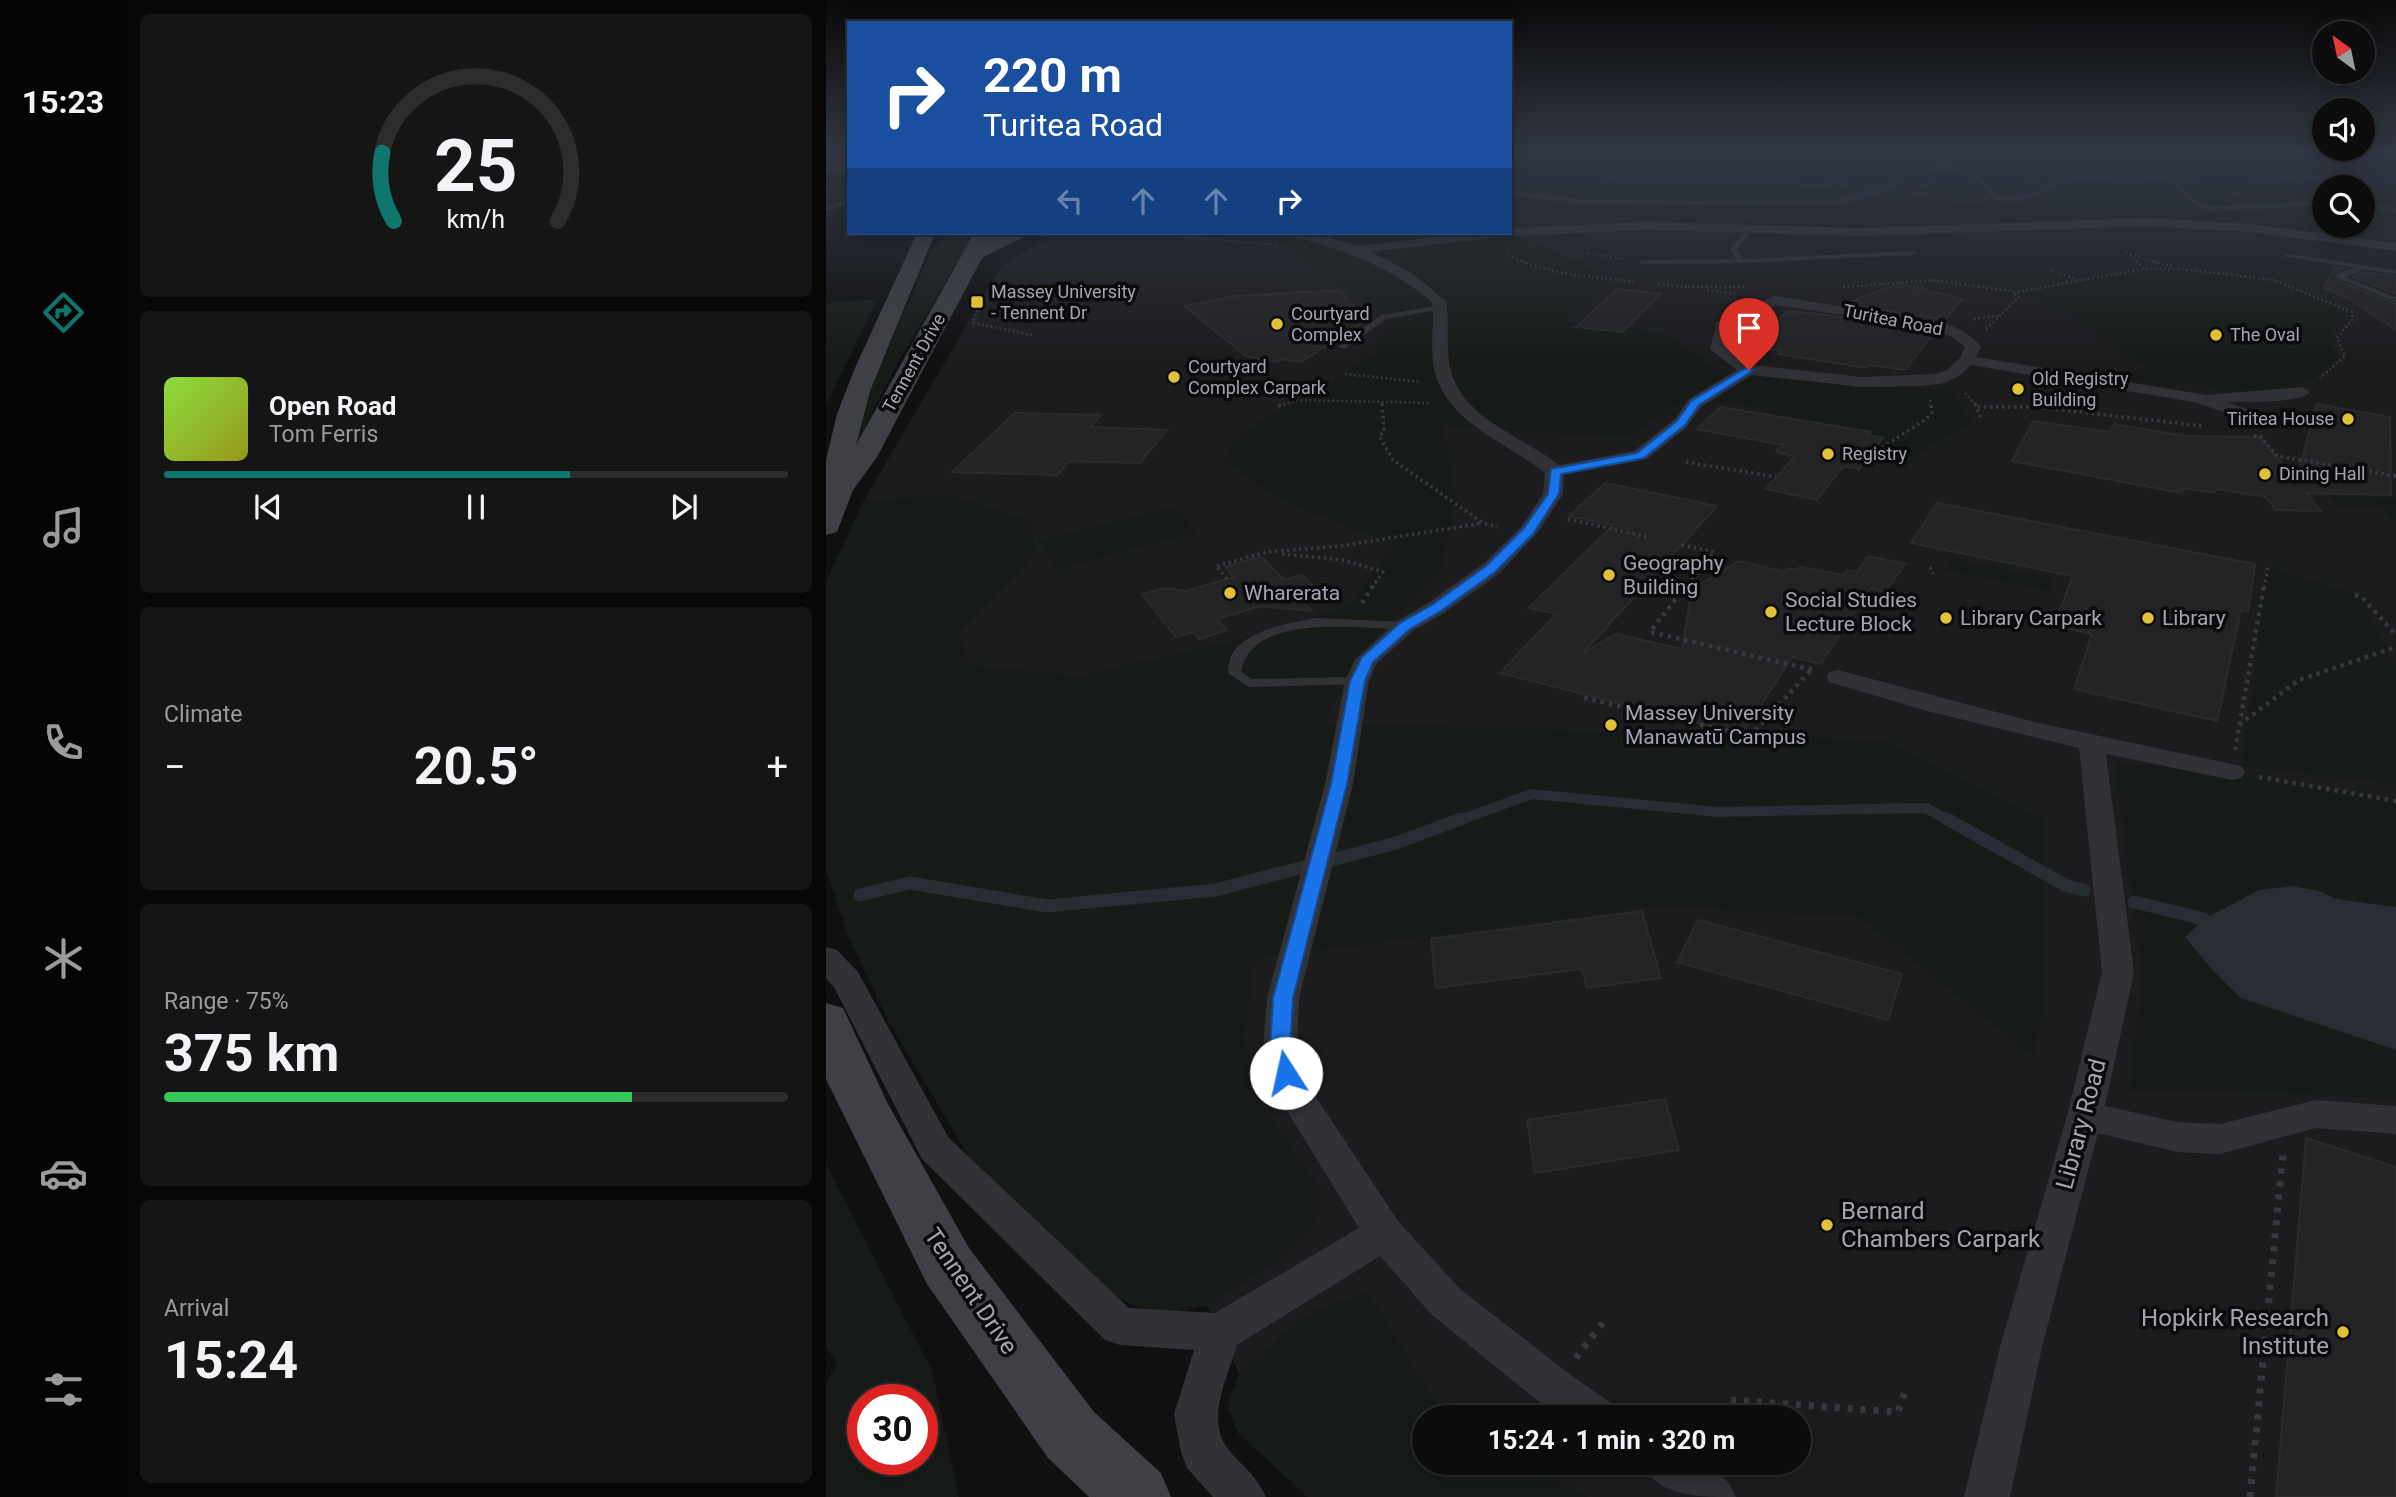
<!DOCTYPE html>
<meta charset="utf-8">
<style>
:root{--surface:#0c0c0d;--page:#151516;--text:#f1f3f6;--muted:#9a9b9d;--line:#2c2c2e;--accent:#0f766e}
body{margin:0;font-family:Roboto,sans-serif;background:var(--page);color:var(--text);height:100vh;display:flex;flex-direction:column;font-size:26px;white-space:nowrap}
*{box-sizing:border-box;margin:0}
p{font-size:23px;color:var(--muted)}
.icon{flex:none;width:38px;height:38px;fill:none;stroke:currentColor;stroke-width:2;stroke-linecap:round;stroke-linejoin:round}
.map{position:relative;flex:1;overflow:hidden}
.panel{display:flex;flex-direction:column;gap:14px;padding:14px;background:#070707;width:700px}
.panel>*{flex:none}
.banner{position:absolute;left:21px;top:21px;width:665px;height:214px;border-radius:0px;box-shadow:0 4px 18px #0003,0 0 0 2px var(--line);background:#1a4fa0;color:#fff;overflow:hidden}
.needle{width:46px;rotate:327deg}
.tools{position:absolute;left:1486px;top:21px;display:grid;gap:14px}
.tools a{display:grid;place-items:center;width:63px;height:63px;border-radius:50%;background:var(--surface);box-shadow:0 4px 18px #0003,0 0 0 2px var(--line);font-size:35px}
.speed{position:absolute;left:21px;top:1384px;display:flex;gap:14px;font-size:35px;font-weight:700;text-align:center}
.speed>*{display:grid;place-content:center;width:91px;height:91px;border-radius:50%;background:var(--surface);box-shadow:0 4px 18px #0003,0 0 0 2px var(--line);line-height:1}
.speed .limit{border:10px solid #d22;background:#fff;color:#111}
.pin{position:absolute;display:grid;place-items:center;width:60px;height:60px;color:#fff;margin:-72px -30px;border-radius:50% 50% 50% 0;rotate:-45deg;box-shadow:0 0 7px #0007}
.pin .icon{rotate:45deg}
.me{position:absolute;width:77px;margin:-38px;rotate:350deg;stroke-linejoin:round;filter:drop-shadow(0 0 5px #0008)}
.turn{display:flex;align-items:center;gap:24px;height:147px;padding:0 21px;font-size:32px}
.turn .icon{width:91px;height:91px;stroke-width:2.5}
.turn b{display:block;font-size:49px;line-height:60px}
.lanes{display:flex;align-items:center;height:66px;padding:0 21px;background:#0003;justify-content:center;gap:35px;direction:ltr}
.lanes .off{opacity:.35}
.big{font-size:52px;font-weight:700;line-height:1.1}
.panel .widget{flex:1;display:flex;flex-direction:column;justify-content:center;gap:10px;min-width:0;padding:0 24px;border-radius:10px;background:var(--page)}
.panel .dial{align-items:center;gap:0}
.dial svg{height:182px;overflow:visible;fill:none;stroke:var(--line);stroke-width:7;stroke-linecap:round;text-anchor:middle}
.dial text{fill:var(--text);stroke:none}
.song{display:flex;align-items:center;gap:21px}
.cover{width:84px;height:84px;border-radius:10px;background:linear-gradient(135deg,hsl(90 70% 55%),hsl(60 70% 35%))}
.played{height:7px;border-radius:4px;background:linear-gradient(90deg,var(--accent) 65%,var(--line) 65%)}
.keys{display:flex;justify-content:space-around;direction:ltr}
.heat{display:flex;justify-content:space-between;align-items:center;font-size:38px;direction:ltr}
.charge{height:10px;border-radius:5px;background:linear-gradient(90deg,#34c759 75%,var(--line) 0)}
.trip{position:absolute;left:586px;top:1405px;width:399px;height:70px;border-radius:35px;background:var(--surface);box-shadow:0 4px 18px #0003,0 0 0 2px var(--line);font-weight:700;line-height:70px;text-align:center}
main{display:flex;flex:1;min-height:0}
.dock{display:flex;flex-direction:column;width:126px;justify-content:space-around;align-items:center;background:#050505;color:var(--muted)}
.dock .icon{width:49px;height:49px}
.dock .current{color:var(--accent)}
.dock b{font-size:32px;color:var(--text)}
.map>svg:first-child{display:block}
</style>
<main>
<nav class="dock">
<b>15:23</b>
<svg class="icon current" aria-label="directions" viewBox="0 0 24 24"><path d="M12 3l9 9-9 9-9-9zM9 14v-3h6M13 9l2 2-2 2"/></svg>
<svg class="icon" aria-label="music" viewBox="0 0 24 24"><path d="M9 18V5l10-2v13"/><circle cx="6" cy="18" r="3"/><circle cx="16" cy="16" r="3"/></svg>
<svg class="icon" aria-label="phone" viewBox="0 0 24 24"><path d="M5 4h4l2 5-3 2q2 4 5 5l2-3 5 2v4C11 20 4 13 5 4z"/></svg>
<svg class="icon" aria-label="climate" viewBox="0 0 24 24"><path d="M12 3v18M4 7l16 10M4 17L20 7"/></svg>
<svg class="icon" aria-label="car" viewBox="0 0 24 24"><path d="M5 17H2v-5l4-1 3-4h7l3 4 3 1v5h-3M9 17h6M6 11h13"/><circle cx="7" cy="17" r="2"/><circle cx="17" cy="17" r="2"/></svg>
<svg class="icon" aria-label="filters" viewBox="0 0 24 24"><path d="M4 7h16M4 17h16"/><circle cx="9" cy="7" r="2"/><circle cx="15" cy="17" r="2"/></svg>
</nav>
<section class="panel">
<div class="widget dial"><svg viewBox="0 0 100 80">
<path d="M14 69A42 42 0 1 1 86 69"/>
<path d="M14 69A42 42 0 0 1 9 39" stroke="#0f766e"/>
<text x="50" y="56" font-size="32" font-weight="700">25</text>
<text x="50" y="72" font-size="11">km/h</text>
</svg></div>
<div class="widget">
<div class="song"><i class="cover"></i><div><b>Open Road</b><p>Tom Ferris</p></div></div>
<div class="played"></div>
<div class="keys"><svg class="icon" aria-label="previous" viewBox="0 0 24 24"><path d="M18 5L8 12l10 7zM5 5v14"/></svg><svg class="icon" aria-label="pause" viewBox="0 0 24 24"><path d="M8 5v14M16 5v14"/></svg><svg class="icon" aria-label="next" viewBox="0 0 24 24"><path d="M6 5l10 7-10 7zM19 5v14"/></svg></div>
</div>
<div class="widget"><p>Climate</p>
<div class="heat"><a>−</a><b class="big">20.5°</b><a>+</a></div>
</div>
<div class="widget"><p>Range · 75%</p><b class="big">375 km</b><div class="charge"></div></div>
<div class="widget"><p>Arrival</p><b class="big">15:24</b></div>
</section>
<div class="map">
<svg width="1570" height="1497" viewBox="0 0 1570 1497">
<rect width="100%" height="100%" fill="#101011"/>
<path fill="#1c1c1e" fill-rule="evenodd" d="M1537,204L1570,211V1497H482L412,1433L402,1406L413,1373L381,1305L328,1316L64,1024L23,937L0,868V582L38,500L176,265L229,233H684V215L690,218L777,214L810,219L1018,228L1350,219L1475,229L1480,221L1498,212V226H1536ZM598,1418H973V1463H598Z"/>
<path fill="#171b18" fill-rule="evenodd" d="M684,150H1570V211L1537,204L1536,187H1498V210L1480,221L1475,229L1350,219H1277L1069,228L810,219L777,214L690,218L684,231Z
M134,233H146V237L74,359L49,406L23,468H20L46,384L105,252L115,241Z
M481,233H684L758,264L781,286L739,321C760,324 820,327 836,335C877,354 883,375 935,375C999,384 1063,384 1127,391L1134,406L1147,421L1086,457L1048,450L1057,438L1042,435L1044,432L996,423L993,426L949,416L950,414L934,411L935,408L899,402L846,406L802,438L617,426L630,498L615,571L530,657L500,723L1059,740L1217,820V1007L1208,1058L1034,917L827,906L429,959L419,1038L429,1095L494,1189L492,1221L454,1260L381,1305L328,1316L279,1290L149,1167L64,1024L23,937L0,868V582L38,500L127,496L206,521L208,556L133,633L145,665L253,676L405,642L523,606L568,545C509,521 445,502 397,458L413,435L479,395L501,388L547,353L572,317L492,271L448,239Z
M1352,270L1449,282L1500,302L1520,313L1505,330L1503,343L1512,356L1501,369L1485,379L1466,388L1453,390L1394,391L1375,383L1363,382L1344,387L1286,378L1319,368L1233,306L1201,293L1316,271Z
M51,299L0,406V303Z
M1501,494H1541L1545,498H1570V519L1564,518L1554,507L1512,506Z
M348,507L371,532L231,569L212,541Z
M1125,559L1228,579L1223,591L1119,570Z
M1442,567L1536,597L1570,667V782L1567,784L1415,766Z
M1289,763L1406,772L1570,801V907L1510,899L1493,891L1360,937L1388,972L1415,998L1570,1050V1099L1485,1094L1303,1091L1316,977Z
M0,1164L106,1371L133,1497H0V1385L11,1363L0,1347ZM37,1400H96V1460H37Z
M542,1292L619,1417L598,1418V1463H697L761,1497H484L412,1433L402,1406L414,1373L457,1333L488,1310Z"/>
<path fill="#282c33" d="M1466,886L1493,891L1510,899L1570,907V1050L1415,998L1388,972L1359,937L1378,919L1433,890Z"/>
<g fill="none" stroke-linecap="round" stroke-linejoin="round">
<path stroke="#282c33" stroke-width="4.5" d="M684,194L758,202L1008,204L1067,187L1077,175C1101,171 1129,161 1150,177C1160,184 1165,199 1178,200C1201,202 1219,187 1239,180C1255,175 1320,173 1336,177C1357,182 1363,204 1383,209L1498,203
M1536,204L1570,211
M0,209L23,201"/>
<path stroke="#282c33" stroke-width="10" d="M631,821L706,794L892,812L1100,808L1124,821"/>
<path stroke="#282c33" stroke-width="13" d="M1121,819L1241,886L1258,890
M34,895L84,883L221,906L389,890L567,844L635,819
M1308,902L1378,919"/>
</g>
<path fill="#232325" stroke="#2a2a2d" stroke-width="2" d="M1509,267L1517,268L1511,271L1510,280L1570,304V330L1523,299L1498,288Z
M1538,272L1570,276V294L1527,277Z
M1074,283L1136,299L1119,320L1018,304Z
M791,289L835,294L796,332L750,327Z
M514,290L541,320L475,362L456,359L450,362L420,356L359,306L410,296Z
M961,311L993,314L1109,332L1079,370L1043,365L1040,368L952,354L955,351L923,346Z
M1491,404L1564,417L1565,495L1480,493L1495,511L1450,510L1440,497L1391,489L1388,493L1357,488L1356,493L1186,461L1207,421L1284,432L1288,424L1360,436L1434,437L1470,481Z
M894,407L1045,432L1042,435L1057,438L1033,469L1017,466L991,500L940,489L969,456L950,452L957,445L871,429Z
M189,413L275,415L264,427L341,430L314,463L244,461L231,475L126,472Z
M779,483L891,506L757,653L790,634L856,649L866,589L913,561L959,572L962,568L971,570L974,567L1017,575L1021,570L1031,572L1042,556L1079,564L1059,592L1044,588L995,664L966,657L916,734L674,673L730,614L703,608L787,525L743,516Z
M1111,503L1429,564L1422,612L1415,610L1391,721L1248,689L1266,634L1228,625L1247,576L1085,543Z
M430,558H437L458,580L476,575L498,596L478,602L486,611L435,606L391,619L401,630L373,639L367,632L350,637L316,594L340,588L360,591L408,577L399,567Z
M816,911L835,978L761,988L756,969L610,988L605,939Z
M872,920L1076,974L1062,1020L851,962Z
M839,1099L853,1150L709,1173L701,1120Z
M1480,1138L1570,1167V1497H1450Z"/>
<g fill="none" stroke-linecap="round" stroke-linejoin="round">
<path stroke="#37383c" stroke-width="2" stroke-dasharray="2 2.5" stroke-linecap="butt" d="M1222,150L1154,158L1170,168L1207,177L1250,170L1338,173L1372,185L1427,197L1498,200
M1521,150L1570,152
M684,156L695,166L830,182L889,178L1028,188L1057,185L1136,202L1194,195L1207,177
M1347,173L1570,181
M1020,185L1003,180L995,165L1026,150
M1086,190L1104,182L1117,170
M684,192L757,201L804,202
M1536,202L1570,206
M862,203L1005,201L1047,188
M219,234L341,236L452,245
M1300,251L1312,263
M762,253L798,259
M1304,254L1333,263
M682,255L700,263"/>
<path stroke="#37383c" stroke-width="2.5" stroke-dasharray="2 2.5" stroke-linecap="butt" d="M696,261C732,276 772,277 810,282
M1310,261L1317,268
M1327,261L1347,267
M1225,270L1252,280
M832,284L862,287
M862,287H921
M1017,287L1105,280L1191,292L1317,269H1357L1447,280L1526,312L1527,319L1511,338L1519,356L1494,378
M881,290L910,294
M153,306L147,323L206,335
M1148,319L1172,316
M1160,329L1193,297L1186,292
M519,374L595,382
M1139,393L1151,406
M1104,400L1105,406
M556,403V406
M453,406L472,400L603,403"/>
<path stroke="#37383c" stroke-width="3.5" stroke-dasharray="2.5 3.5" stroke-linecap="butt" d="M556,404L558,432L553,436L567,460L657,523L671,527
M1149,404L1155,418
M452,406L459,404
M1152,407H1210L1377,426
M1440,423L1476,427V415
M1428,436H1434L1451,456L1570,476
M1051,451L1100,419L1106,413L1105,404
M860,462L950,477
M742,519L821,537
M856,545L888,552L859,588
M456,554L517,560L557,572L546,588
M1104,567L1107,574
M401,579L390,566L441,552L514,546L657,523
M1438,588L1442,567"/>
<path stroke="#37383c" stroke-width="4.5" stroke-dasharray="3.5 5" stroke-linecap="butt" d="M860,586L824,632L988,670
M1529,595L1536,597L1570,635
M536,603L547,586
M758,698L924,736L985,670
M1413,725L1473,680L1570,647
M1409,750L1438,586
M1433,777L1570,801"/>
<path stroke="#37383c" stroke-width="7" stroke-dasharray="5 8" stroke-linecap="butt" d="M750,1358L779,1320
M905,1400L1072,1412L1080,1389
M1424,1497L1457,1153"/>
<path fill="#313136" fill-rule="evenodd" d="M23,156V160L0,163V159Z
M923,228L926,230L911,249L917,259L1086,251L1090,253L1086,255L915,263L816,264L812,262L816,260L910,259L903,249Z
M1457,253L1570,270V274L1535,269V272L1519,277L1570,297V302L1511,278L1513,272L1531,268L1460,257Z
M615,305L619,307L618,309L560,319L519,349L512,347L555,315Z
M490,618L579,622L585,626L579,630C535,628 425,612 415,672L426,679L531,677L536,678L538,681L536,684L423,687L402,673C402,668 403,661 405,656C418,630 464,623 490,618Z"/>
<path fill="#313136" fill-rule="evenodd" d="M23,166V172L0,173V167Z
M1322,218L1424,224L1570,243V251L1424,232L1322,226L1037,236L821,230L684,236L545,252L586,273L620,301C624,324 619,349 625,371C638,420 697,436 733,465L808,451L849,419L863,399L911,370L884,349L891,322L948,296L1116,322C1131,328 1144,334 1155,346L1150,357L1380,395L1476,387L1484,392C1473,404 1419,401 1400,402L1424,410L1427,414L1424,418L1418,419L1368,402L1145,365L1133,376L1119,383L1095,386L1036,387L926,375L875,407L861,427L821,459L738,475L737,494L713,531L673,574L618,613L587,631L551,663L543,681L527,784L473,998L471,1050L486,1091L572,1221L634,1289L742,1373L785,1403L792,1418H733L606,1315L554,1256L411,1345C403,1373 383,1412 397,1441C407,1460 429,1471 440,1497H387L361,1468L355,1452L348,1414L368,1350L294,1345L279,1340L96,1159L8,987L0,978V947L11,950L32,972L122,1137L303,1308L389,1313L533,1228L452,1096L437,1050L441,998L499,784L519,681L529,660L571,621L602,603L657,564L695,527L717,494L719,473C681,442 624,425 609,373C603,350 609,326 606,302C564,267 518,249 464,236L463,233H486L532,246L642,233H684V228L821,222L1037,228ZM951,305L1108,329L1123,335L1139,347L1134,358L1121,370L1110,374L1036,377L926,365L900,348L903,327Z
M1012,670L1208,722L1415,766L1419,772L1415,778L1406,780L1280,754L1308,972L1279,1106L1351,1122L1394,1124L1490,1100L1570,1106V1134L1490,1128L1394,1154L1351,1152L1272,1133L1216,1347L1184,1497H1138L1174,1347L1241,1116L1276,972L1253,748L1101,711L1003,682L1000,677L1003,672Z
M815,1463C854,1463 892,1453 910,1497C870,1497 833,1497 815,1463Z"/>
<path fill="#3f4045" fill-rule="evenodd" d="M91,233H109L44,391L30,445L148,233H166L165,237L176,233H204C200,238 166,252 156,258L51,457L27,490L11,532L0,535V460L11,414L29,368Z
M0,1003L17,1008L62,1104L143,1248L268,1412L335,1473L345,1497H263L222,1458L101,1284L0,1079Z"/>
</g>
<linearGradient id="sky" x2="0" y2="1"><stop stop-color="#090909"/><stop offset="0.42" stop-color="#313743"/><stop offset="1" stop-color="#313743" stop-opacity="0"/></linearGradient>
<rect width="1570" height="359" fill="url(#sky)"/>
<path fill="#1a73e8" stroke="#114b97" stroke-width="2" d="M920,368L928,370L873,405L859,425L818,458L735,474L733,494L707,534L669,572L615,611L584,629L547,662L539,681L521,784L467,998L464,1050L471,1073L468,1079L460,1081L453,1079L444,1050L447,998L505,784L524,681L536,657L574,623L606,605L660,566L698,528L722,494L725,469L811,453L851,421L865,401Z"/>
<g fill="#e0c138" stroke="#0b0b0c" stroke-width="2.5">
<rect x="144" y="295" width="14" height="14" rx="3.5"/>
<circle cx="451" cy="324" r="7"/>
<circle cx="1390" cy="335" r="7"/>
<circle cx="348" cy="377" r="7"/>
<circle cx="1192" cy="389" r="7"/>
<circle cx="1522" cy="419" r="7"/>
<circle cx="1002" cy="454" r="7"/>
<circle cx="1439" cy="474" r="7"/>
<circle cx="783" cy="575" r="7"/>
<circle cx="404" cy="593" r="7"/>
<circle cx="945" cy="612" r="7"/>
<circle cx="1120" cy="618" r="7"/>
<circle cx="1322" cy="618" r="7"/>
<circle cx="785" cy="725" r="7"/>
<circle cx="1001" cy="1225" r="7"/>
<circle cx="1517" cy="1332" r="7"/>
</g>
<g text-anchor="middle" stroke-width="7" stroke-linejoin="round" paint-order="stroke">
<g font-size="18" fill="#a2a4b1" stroke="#0b0b0c" text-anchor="start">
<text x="165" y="298">Massey University<tspan x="165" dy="21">- Tennent Dr</tspan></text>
<text x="465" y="320">Courtyard<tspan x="465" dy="21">Complex</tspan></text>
<text x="1404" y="341">The Oval</text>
<text x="362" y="373">Courtyard<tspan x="362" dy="21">Complex Carpark</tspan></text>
<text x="1206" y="385">Old Registry<tspan x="1206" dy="21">Building</tspan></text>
<text x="1508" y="425" text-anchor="end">Tiritea House</text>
<text x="1016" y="460">Registry</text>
<text x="1453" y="480">Dining Hall</text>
</g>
<g font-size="18" fill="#a2a4b1" stroke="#0b0b0c">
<text transform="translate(1067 320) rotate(11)" y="6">Turitea Road</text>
<text transform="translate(88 363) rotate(-61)" y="6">Tennent Drive</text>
</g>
<g font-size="21" fill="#a2a4b1" stroke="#0b0b0c" text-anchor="start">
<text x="797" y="570">Geography<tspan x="797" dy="24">Building</tspan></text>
<text x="418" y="600">Wharerata</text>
<text x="959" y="607">Social Studies<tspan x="959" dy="24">Lecture Block</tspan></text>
<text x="1134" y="625">Library Carpark</text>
<text x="1336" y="625">Library</text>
<text x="799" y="720">Massey University<tspan x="799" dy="24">Manawatū Campus</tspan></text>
</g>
<g font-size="24" fill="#a2a4b1" stroke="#0b0b0c">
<text transform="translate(1255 1124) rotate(-75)" y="8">Library Road</text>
<text transform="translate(145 1291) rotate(56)" y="8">Tennent Drive</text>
</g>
<g font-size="24" fill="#a2a4b1" stroke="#0b0b0c" text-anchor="start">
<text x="1015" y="1219">Bernard<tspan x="1015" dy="28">Chambers Carpark</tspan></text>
<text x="1503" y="1326" text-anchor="end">Hopkirk Research<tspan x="1503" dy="28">Institute</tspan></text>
</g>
</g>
</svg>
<div class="tools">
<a><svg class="needle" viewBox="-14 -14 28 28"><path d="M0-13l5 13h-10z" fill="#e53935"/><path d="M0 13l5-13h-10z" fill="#9a9b9d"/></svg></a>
<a><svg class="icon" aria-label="sound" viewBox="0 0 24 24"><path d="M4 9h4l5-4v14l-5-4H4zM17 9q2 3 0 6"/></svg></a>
<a><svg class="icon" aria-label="search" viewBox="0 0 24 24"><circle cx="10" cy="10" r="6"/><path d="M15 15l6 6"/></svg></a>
</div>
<div class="speed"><div class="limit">30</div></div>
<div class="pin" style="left:923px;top:370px;background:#d93025"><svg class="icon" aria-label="arrive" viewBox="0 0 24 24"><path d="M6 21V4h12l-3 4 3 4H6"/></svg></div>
<svg class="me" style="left:460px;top:1073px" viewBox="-20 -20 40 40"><circle r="19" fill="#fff"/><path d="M0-13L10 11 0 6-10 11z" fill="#1a73e8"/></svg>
<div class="trip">15:24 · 1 min · 320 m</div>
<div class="banner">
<div class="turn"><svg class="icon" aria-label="right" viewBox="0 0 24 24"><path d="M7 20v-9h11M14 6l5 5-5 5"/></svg><div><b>220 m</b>Turitea Road</div></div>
<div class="lanes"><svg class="icon off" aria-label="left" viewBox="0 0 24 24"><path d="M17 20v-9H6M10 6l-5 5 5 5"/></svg><svg class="icon off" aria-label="ahead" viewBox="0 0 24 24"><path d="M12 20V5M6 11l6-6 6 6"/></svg><svg class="icon off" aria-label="ahead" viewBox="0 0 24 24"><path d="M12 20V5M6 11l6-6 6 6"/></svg><svg class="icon" aria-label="right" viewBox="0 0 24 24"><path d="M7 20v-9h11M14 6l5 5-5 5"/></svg></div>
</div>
</div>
</main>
